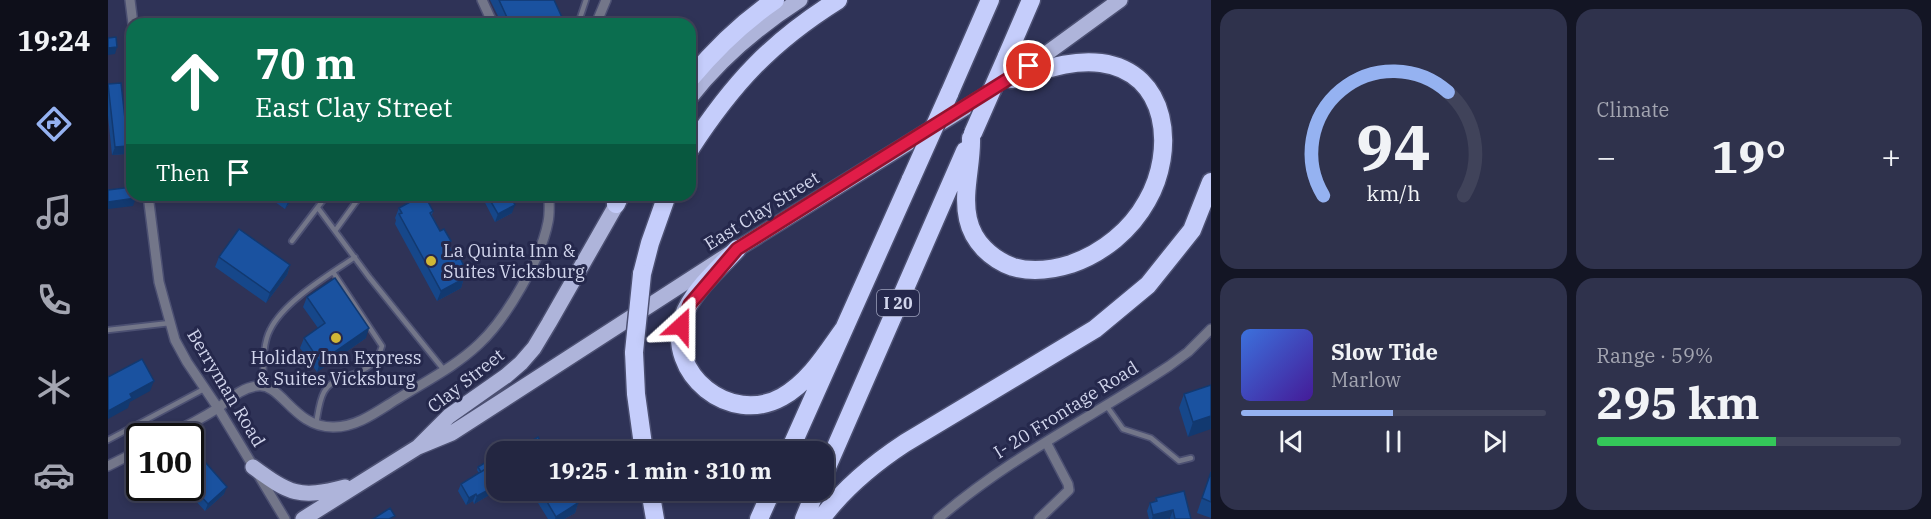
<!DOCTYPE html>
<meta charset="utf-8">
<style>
:root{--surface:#232641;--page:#2f324c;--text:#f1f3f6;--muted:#a3a5b1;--line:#40435a;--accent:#95b2f1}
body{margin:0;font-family:"IBM Plex Serif",serif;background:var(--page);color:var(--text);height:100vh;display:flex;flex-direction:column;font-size:22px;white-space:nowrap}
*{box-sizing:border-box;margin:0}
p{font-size:20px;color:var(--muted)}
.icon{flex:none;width:33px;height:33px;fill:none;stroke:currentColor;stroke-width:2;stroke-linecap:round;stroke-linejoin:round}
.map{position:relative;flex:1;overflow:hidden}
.side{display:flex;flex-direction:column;gap:9px;padding:9px;background:#131524;width:720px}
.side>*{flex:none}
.banner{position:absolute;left:18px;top:18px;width:570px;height:183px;border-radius:18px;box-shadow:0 3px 9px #0003,0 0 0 2px var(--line);background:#0b6e4f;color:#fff;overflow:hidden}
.speed{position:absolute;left:18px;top:423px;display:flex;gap:12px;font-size:30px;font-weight:700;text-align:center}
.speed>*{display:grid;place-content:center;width:78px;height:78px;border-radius:50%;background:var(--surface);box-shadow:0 3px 9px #0003,0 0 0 2px var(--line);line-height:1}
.speed .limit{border:3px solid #111;border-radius:9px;background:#fff;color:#111}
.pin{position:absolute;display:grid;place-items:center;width:51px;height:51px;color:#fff;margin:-26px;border:3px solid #fff;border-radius:50%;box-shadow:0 2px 6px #0007}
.me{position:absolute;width:66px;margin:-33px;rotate:24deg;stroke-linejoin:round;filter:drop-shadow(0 0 4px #0008)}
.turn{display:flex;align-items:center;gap:21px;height:126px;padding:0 30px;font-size:27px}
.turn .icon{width:78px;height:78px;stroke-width:2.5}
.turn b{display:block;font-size:42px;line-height:51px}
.then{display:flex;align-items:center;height:57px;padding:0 30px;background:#0003;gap:12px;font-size:22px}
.big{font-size:45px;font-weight:800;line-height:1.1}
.side .tile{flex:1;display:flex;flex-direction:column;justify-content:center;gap:9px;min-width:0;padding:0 21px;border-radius:18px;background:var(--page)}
.side .dial{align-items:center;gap:0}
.dial svg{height:156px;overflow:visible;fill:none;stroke:var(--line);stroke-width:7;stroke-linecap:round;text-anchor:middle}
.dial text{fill:var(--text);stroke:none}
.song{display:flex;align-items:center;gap:18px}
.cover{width:72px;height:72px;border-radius:9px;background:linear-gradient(135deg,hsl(220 70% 55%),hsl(260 70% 35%))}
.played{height:6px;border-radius:3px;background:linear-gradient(90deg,var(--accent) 50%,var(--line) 50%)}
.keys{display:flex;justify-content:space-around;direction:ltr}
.heat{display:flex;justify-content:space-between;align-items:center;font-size:33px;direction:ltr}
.charge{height:9px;border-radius:4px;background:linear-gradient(90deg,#34c759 59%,var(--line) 0)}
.side .tiles{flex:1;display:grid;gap:9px;grid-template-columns:repeat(2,1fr)}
.trip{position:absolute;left:378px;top:441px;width:348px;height:60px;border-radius:18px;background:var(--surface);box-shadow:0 3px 9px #0003,0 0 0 2px var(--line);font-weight:800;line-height:60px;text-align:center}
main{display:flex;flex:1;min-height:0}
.menu{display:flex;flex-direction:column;width:108px;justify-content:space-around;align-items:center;background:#0e0f1a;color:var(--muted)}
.menu .icon{width:42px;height:42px}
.menu .current{color:var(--accent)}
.menu b{font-size:27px;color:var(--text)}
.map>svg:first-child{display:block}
</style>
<main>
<nav class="menu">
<b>19:24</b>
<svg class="icon current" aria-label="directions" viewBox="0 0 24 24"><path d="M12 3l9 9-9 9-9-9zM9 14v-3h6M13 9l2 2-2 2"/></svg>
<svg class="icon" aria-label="music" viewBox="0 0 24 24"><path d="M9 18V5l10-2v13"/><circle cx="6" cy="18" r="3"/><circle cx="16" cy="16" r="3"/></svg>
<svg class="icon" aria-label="phone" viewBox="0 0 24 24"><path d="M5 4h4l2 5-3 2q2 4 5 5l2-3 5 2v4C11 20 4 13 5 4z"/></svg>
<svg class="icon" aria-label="climate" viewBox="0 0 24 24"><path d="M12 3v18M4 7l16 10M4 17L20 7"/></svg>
<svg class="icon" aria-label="car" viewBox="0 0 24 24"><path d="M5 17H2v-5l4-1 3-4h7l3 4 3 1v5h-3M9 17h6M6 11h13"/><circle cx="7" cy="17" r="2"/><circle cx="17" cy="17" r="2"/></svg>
</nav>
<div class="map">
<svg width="1103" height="519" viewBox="0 0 1103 519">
<rect width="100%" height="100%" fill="#2f3357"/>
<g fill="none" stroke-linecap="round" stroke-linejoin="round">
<defs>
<path id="service" d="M470,24L478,0
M210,208L261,277L336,370
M227,231L253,195
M184,241L219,195
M0,330L62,323
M155,385C156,368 154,345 162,330C176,301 221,275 247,257
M998,405L1015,429L1043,438L1071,461L1083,458
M208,424C210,414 211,401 216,392C229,369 264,382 274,346L225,272
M0,440L96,389"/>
<path id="minor" d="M22,0L25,24
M374,0L385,24
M488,24L498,0
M40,195L51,282L67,340L79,362L110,408L177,519
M58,436C75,428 93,419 110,408C122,399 133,388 149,386C174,382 185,428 226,427C250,427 271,410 291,398C318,381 348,366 371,344C398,319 433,259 440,222C442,213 441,204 441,195
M0,466L32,450
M830,519C900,458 984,417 1061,366L1080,352L1103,329
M931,519L961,490L960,484L938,442"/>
<path id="primary" d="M909,75L1012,0
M582,98C613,58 650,27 692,0
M310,447L344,433L629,249L886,90
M145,467C182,494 191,499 237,487
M195,519L310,447L341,416L398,376L413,363L426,348L441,323L514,195"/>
<path id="motorway" d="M898,58L923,0
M582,79C607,49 635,22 667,0
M841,94L882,0
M863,138C864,164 854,193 860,219C865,242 883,259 905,267C925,273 944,270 963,264C995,253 1023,230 1039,201C1068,151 1061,72 993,63C962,59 933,71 904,79
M582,149C625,83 663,42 730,0
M508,204L512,195
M629,249C611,269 584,291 575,317C557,374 622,426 674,397C700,383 718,354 735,330
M534,274L542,243L559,195
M526,352L528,394L536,452
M681,452L803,179
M716,474L857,151
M542,490L547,519
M651,519L664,490
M696,519L708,490
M713,519C736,488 765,464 797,443L987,329L1040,285L1084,230L1103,182"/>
</defs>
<use href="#service" stroke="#4c5072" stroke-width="8"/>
<use href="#minor" stroke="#4c5072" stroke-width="12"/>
<use href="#primary" stroke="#4c5072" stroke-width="18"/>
<use href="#motorway" stroke="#4c5072" stroke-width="21"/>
<use href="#service" stroke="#737689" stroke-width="4.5"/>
<use href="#minor" stroke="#737689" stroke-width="9"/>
<use href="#primary" stroke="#aeb4da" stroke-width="15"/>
<use href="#motorway" stroke="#c5cdfb" stroke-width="18"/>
<defs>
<path id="motorway-bridge" d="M865,133L898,58
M803,179L841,94
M526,352L534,274"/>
</defs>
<use href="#motorway-bridge" stroke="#4c5072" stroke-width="21" stroke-linecap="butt"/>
<use href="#motorway-bridge" stroke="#c5cdfb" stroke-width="18"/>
</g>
<path fill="#16478a" d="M382,0H446L457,24H394Z
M0,84L17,154L4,155L0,116Z
M157,195H187L177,209Z
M373,195H402L404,213L387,222Z
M316,202L325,211L324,215L332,231L343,241L341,246L348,260L358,270L353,288L329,301L287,224L288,220L287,218L291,208Z
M111,257L182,265L179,275L158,303L107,267Z
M199,297L258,338L209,372L192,348L196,338L210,328L195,307Z
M1103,385L1080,437L1071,408L1076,394Z
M370,467L388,490H405L402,497L393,502L389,495L385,497L383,494L366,504L365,501L358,505L350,491L353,484L371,473L369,470Z
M1103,471V518L1089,513Z
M82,475L116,494L97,511L76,488H82Z
M422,490H463L470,503L467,513L456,519H440Z
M1048,498L1083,519H1062V518L1057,519H1041L1039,511L1042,503L1047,502Z"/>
<path fill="#123970" d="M9,47L7,54L0,55V48Z
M20,146L17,154L4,155L7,147Z
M184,195H187L177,209L181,199Z
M28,198L25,206L0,209V202Z
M407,205L404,213L387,222L390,214Z
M182,265L179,275L158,303L162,293Z
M358,270L353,288L329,301L333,291L354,272Z
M261,328L258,338L209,372L212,362Z
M46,381L42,391L22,402L20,408L0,419V411L22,394Z
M1103,416V429L1080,437L1085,422Z
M119,487L116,494L97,511L100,504Z
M386,487L383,494L366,504L369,496Z
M388,489V490H390L389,495L385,497Z
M402,490H405L402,497L393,502L396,494Z
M368,494L365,501L358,505L361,498Z
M470,503L467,513L456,519H447L448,517Z
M1065,510L1062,518L1057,519H1044L1045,515Z"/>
<path fill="#1a52a0" stroke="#123970" stroke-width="1.5" d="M391,0H446L457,24H402Z
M8,37L9,47L0,48V38Z
M13,83L20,146L7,147L0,84Z
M24,187V195H28V198L0,202V190Z
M175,195H184L181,199Z
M379,195H402L407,205L390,214Z
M313,196L316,202L319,200L325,211L322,213L332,231L336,229L343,241L339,243L348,260L352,258L358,270L354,272L357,278L333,291L291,214L294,213L291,208Z
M131,229L182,265L162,293L111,257Z
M227,278L261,328L212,362L196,338L217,323L199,297Z
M34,359L46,381L22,394L24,398L0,411V377Z
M1103,385V416L1085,422L1076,394Z
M430,437L439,452H408L407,451Z
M97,462L119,487L100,504L82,484V475Z
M378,462L381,467L373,472L370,467Z
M387,463L388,465V489L386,487L369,496L368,494L361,498L353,484Z
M1103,472V502L1094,498Z
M394,490H402L396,494Z
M432,490H463L470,503L448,517Z
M1076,491L1083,519H1067L1065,510L1045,515L1042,503L1049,501L1048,498Z
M282,508L287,516L281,519H265Z"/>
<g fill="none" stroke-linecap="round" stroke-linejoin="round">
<defs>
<path id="route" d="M573,326L582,304L629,249L921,66"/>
</defs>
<use href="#route" stroke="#92132f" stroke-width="15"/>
<use href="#route" stroke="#e11d48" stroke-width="10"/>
</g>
<g fill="#d0b736" stroke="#25284c" stroke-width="2">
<circle cx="323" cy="261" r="6"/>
<circle cx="228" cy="338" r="6"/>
</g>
<g text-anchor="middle" stroke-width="6" stroke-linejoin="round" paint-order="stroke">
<rect fill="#25284c" stroke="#9da1bc" stroke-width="1.5" x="769" y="290" width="42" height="26" rx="4.5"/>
<g font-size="16" font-weight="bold" fill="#d1d5ec">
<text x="790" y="309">I 20</text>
</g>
<g font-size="18" fill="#d1d5ec" stroke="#25284c">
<text transform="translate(654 211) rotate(-32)" y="6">East Clay Street</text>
<text transform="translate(358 381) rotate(-38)" y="6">Clay Street</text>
<text transform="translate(118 388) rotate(59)" y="6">Berryman Road</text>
<text transform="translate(958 410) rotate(-32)" y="6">I- 20 Frontage Road</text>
</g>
<g font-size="18" fill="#d1d5ec" stroke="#25284c" text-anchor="start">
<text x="335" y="257">La Quinta Inn &amp;<tspan x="335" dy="21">Suites Vicksburg</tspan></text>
<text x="228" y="364" text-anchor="middle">Holiday Inn Express<tspan x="228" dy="21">&amp; Suites Vicksburg</tspan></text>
</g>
</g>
</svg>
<div class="speed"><div class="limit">100</div></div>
<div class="pin" style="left:921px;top:66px;background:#d93025"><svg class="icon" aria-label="arrive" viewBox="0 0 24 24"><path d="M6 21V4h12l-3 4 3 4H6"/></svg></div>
<svg class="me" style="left:573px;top:326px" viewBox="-20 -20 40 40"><path d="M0-17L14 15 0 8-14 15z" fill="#e11d48" stroke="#fff" stroke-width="4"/></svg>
<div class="trip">19:25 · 1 min · 310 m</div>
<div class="banner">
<div class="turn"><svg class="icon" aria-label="ahead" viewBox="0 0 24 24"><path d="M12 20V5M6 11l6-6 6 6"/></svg><div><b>70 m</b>East Clay Street</div></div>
<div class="then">Then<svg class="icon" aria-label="arrive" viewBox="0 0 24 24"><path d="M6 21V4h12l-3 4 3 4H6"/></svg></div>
</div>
</div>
<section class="side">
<div class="tiles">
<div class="tile dial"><svg viewBox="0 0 100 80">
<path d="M14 69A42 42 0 1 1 86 69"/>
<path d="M14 69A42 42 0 0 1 78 16" stroke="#95b2f1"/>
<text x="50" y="56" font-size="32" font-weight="700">94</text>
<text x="50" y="72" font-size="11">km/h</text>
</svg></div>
<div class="tile"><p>Climate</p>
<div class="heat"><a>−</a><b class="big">19°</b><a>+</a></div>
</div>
<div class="tile">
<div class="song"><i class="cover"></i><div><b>Slow Tide</b><p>Marlow</p></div></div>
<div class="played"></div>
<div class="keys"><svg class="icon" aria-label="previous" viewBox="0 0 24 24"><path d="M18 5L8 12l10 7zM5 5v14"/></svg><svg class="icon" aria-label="pause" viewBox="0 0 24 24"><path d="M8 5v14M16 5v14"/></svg><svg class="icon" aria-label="next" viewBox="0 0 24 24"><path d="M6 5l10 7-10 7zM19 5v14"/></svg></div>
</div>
<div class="tile"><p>Range · 59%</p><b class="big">295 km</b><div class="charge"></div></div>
</div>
</section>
</main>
